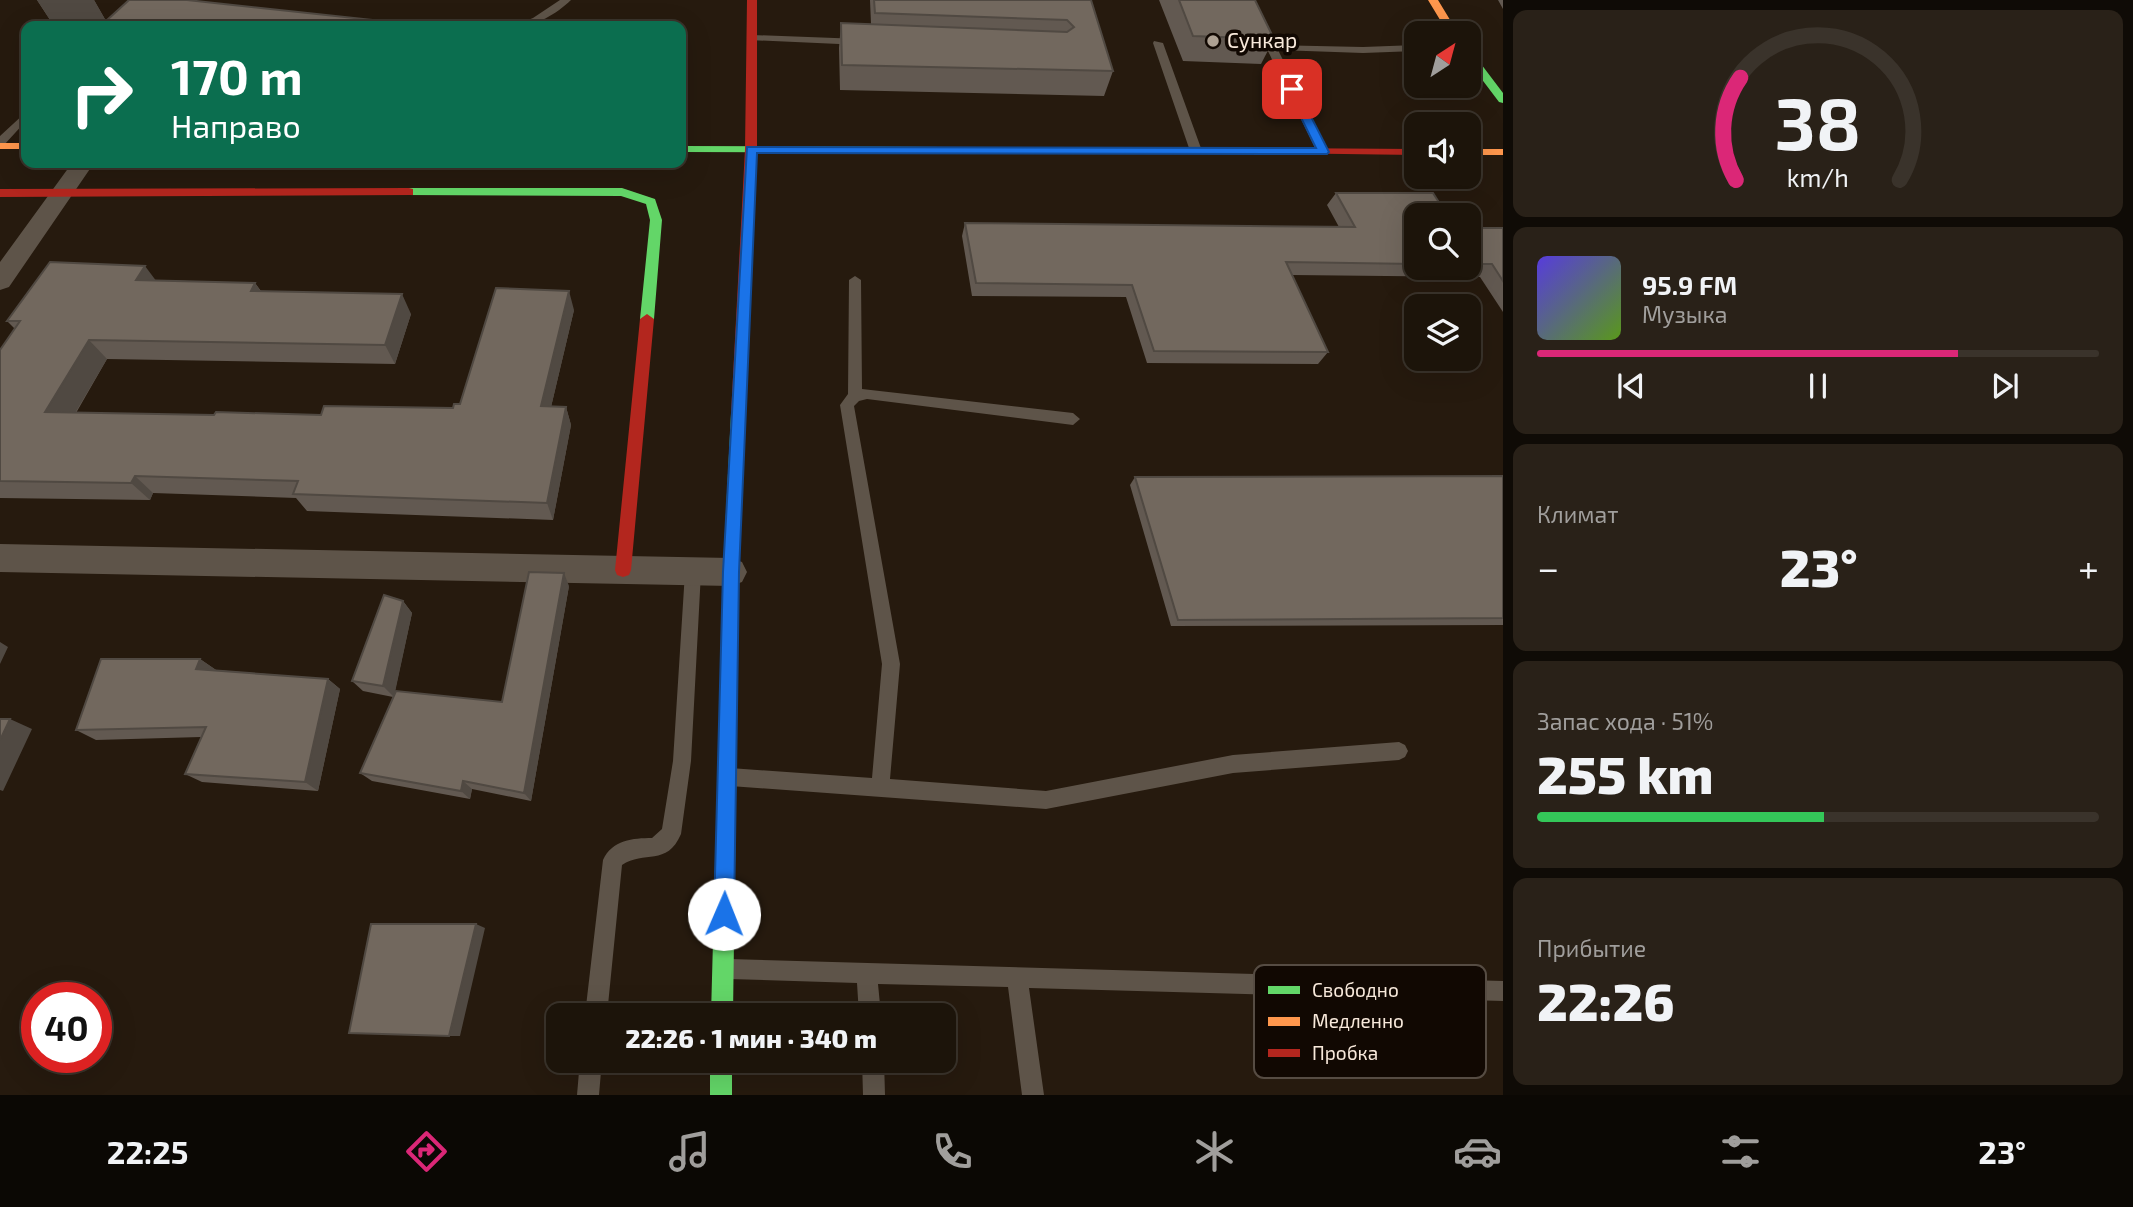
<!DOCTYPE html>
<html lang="ru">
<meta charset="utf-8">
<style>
:root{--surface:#1c140a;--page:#292118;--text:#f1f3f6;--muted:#a09e9c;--line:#3a332b;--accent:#db2777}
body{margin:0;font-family:"Exo 2",sans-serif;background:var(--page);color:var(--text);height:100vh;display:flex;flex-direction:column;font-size:26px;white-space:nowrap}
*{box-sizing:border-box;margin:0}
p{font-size:23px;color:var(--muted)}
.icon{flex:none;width:38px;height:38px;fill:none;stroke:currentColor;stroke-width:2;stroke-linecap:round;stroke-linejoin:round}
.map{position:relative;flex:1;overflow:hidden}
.panel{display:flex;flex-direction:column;gap:10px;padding:10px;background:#0f0b06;width:630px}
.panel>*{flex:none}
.banner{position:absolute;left:21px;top:21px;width:665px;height:147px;border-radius:14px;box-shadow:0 7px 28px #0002,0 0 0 2px var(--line);background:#0b6e4f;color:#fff;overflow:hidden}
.needle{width:46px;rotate:36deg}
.controls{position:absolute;left:1404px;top:21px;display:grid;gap:14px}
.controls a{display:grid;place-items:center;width:77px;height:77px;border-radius:14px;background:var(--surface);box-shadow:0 7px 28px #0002,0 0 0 2px var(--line);font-size:35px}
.speed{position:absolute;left:21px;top:982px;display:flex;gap:14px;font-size:35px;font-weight:700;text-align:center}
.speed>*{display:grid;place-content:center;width:91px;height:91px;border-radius:50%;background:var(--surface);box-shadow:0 7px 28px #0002,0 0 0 2px var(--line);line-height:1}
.speed .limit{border:10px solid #d22;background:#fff;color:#111}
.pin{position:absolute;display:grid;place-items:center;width:60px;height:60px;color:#fff;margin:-30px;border-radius:14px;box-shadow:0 4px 10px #0006}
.me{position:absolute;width:77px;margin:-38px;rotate:1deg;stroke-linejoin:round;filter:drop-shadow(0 0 5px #0008)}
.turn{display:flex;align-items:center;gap:24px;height:147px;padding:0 35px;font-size:32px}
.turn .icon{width:91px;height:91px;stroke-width:2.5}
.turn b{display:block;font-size:49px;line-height:60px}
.big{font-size:52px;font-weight:800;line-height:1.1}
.panel .tile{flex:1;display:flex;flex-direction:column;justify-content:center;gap:10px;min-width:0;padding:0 24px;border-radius:14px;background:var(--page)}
.panel .dial{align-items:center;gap:0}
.dial svg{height:182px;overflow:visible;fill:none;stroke:var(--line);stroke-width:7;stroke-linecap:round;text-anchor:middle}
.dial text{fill:var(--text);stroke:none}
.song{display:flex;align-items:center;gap:21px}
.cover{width:84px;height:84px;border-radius:10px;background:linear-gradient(135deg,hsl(250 70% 55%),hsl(90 70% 35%))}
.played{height:7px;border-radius:4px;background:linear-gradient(90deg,var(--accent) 75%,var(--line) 75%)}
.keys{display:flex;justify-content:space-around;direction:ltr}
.heat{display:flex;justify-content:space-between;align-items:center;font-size:38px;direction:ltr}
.charge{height:10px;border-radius:5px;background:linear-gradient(90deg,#34c759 51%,var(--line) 0)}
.trip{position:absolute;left:546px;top:1003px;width:410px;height:70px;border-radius:14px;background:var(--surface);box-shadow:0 7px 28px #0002,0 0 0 2px var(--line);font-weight:800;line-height:70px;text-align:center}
.menu{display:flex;height:112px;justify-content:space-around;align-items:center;background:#0b0804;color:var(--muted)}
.menu .icon{width:49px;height:49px}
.menu .selected{color:var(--accent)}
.menu b{font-size:32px;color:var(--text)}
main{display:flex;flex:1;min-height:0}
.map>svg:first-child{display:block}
</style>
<main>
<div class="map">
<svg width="1503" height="1095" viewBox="0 0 1503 1095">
<rect width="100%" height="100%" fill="#261a0e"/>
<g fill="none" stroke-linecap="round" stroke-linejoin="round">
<path fill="#5e5449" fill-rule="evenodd" d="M560,0H571C555,15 535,27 513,26L533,18Z
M752,35L861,39L866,42L861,45L748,40V36Z
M1154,41L1163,43L1202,151L1200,153L1190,151L1153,43Z
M1267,45L1363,47L1416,45V51L1363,53L1278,50L1329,152L1323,155L1317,152L1266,47Z
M26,112V121L4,145L0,146V136Z
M855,276L861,280L862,389L1073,413L1080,419L1073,425L867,399L859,401L854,406L900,664L890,779L1046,791L1233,755L1399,742L1405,745L1408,751L1405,757L1399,760L1233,773L1046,809L730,786L724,783L721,777L724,771L730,768L872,778L882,664L840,405L848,394L849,280Z
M693,565L699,567L701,572L691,761L681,834C667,867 644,850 622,865L607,1015H585L603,860C612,840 633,838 652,838L662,829L673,761L685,572L687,567Z
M729,959L1503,981V1001L1029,988L1044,1095H1022L1008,987L878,984L881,1015H859L857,983L729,979L722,976L719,969L722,962Z
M580,1060H602L599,1095H577Z
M862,1060H884L885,1095H863Z"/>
<path fill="#5e5449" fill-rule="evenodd" d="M72,163H94L9,287L0,290V262Z
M0,544L731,558L742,562L747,572L742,582L731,586L0,572Z"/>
<path fill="#63d668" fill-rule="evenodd" d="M1468,51L1472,52L1503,93V103L1499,102L1468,61Z
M681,146L944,147L950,150L944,153L681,152Z
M409,188H622L655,199L662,220L654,319L647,324L640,319L650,220L646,204L621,196L405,195V189Z
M738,408L745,414L739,572L733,1015H711L723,572L731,414Z
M710,1060H732V1095H710Z"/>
<path fill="#ff974d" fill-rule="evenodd" d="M1428,0H1438L1458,33H1448Z
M0,143H26V149H0Z
M944,147L1270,148L1276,151L1270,154L940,152V148Z
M1468,149H1503V155H1468Z"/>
<path fill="#b3261e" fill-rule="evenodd" d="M747,0H757V149L745,414L738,420L731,414L745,149Z
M1270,148L1416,149V155L1266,153V149Z
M409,188L413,189V195L0,197V189Z
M647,314L654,319L631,570L629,575L623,577L617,575L615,570L640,319Z"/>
</g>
<path fill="#625951" d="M37,0H94L106,21L411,26H110L106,21L96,26H54Z
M870,0H1091L1113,71L1104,96L840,90L839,48L841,23L871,24Z
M1159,0H1255L1274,39L1261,64L1183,61Z
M1498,0H1503V9Z
M1336,193L1416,215V268H1468V228H1503V312L1480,277L1292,275L1328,352L1318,364L1147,363L1126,297L972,296L962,236L965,223L1339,227L1327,205Z
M156,280L255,283L261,291L411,314L395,364L107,359L76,413L214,415H321L453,408L460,404L574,310L551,407H566L571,425L553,520L307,511L296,498L153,493L150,500L0,498V350L15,329L7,321Z
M1503,476V625L1171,626L1130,485L1135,477Z
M569,586L531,801L472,789L470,799L372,781L360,773L393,697L363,691L352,681L403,601L412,613L394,695L502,702Z
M200,659L216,670L328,679L340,689L318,791L202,782L185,774L201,737L96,740L76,730Z"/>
<path fill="#504942" d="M37,0H94L106,21L96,26H54Z
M145,266L160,286L136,280Z
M255,283L268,302L251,291Z
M569,291L574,310L547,424L541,406Z
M402,294L411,314L395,364L385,345Z
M89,340L107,359L65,430L45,412Z
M566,407L571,425L553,520L547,503Z
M135,476L153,493L150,500L131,483Z
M564,573L569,586L531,801L524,793Z
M403,601L412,613L394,697L383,686Z
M0,642L8,647L0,664Z
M200,659L216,670L196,669Z
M328,679L340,689L318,791L305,782Z
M10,719L32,729L3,791L0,790V740Z
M463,781L472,789L470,799L461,791Z
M476,924L485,928L460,1036H449Z"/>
<path fill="#72685e" stroke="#504942" stroke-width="2" d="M129,0H187L410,24L408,26H157L106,21Z
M874,0H1091L1113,71L842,65L841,23L1067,32L1074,27L1067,20L875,13Z
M1179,0H1255L1274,39L1193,36Z
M1336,193H1433L1447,215H1416V264L1286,262L1328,352L1154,351L1132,285L976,283L965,223L1355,227Z
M1468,228H1503V281L1492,264H1468Z
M50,262L145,266L136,280L255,283L251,291L402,294L385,345L89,340L45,412L214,415L216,412L321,415L324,406L453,408L454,404H460L496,288L569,291L541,406L566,407L547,503L293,494L298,481L135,476L131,483L0,481V350L20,321H7Z
M1503,476V618L1178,620L1135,477Z
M529,572L564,573L524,793L463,781L461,791L360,773L396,691L502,702Z
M384,595L403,601L383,686L352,681Z
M101,659H200L196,669L328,679L305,782L185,774L206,727L76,730Z
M0,719H10L0,740Z
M371,924H476L449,1036L349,1033Z"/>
<path fill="#1a73e8" stroke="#114b97" stroke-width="2" d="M1288,86L1297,89L1329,152L1327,154L757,153L739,572L734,914L731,921L724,924L717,921L714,914L723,572L747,147L1316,148L1287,89Z"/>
<circle fill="#aea193" stroke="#110802" stroke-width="2.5" cx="1213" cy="41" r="7"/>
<g text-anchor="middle" stroke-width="7" stroke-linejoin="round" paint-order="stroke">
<g font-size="21" fill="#f8e9db" stroke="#110802" text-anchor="start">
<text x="1227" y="48">Сункар</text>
</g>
</g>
<rect x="1254" y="965" width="232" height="113" rx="10" fill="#110802" stroke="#564c43" stroke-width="2"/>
<rect x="1268" y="986" width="32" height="8" fill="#63d668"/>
<rect x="1268" y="1017" width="32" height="9" fill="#ff974d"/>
<rect x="1268" y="1049" width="32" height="8" fill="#b3261e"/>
<g font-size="19" fill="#f8e9db">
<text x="1312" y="997">Свободно</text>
<text x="1312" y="1028">Медленно</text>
<text x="1312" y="1060">Пробка</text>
</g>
</svg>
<div class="controls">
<a><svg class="needle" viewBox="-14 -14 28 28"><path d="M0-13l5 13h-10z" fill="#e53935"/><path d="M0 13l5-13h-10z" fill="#a09e9c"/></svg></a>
<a><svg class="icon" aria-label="sound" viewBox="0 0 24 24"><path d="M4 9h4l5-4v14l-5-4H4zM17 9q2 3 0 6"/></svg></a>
<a><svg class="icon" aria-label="search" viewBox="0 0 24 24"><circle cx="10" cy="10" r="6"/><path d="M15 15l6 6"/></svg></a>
<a><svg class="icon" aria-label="layers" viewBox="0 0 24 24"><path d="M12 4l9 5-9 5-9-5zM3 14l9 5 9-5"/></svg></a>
</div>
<div class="speed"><div class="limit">40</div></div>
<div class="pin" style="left:1292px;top:89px;background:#d93025"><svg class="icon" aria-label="arrive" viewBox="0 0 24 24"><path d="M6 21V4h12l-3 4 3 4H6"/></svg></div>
<svg class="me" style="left:724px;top:914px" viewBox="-20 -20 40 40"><circle r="19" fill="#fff"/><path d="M0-13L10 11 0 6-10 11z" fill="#1a73e8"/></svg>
<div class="trip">22:26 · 1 мин · 340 m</div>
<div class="banner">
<div class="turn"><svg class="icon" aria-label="right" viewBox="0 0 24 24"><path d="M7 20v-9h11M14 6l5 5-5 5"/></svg><div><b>170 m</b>Направо</div></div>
</div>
</div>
<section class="panel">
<div class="tile dial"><svg viewBox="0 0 100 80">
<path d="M14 69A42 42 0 1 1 86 69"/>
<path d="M14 69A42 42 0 0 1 16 24" stroke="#db2777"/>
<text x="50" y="56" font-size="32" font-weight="700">38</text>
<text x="50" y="72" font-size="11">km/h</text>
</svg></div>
<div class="tile">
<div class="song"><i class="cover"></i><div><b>95.9 FM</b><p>Музыка</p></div></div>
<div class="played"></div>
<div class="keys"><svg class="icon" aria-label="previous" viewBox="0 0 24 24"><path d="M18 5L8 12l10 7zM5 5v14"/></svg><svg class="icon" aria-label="pause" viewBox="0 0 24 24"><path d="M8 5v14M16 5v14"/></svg><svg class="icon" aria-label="next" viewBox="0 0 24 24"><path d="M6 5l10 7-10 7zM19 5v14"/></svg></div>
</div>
<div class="tile"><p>Климат</p>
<div class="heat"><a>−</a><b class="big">23°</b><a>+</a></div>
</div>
<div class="tile"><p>Запас хода · 51%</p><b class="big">255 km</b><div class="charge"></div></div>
<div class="tile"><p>Прибытие</p><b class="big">22:26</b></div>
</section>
</main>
<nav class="menu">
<b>22:25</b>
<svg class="icon selected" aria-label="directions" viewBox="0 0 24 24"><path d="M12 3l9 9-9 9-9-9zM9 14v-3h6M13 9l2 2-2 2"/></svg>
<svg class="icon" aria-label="music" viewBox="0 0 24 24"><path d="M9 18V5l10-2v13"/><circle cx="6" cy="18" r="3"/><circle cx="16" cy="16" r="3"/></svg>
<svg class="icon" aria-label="phone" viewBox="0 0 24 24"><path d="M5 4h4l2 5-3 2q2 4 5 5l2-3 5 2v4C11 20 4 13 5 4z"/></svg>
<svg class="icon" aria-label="climate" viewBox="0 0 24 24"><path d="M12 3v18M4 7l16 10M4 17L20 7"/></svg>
<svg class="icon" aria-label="car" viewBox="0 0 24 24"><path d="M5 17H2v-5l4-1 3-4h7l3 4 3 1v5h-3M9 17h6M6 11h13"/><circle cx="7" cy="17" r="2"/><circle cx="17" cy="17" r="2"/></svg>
<svg class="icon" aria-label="filters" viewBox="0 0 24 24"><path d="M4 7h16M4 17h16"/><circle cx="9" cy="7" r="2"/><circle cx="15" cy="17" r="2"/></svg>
<b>23°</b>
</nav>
